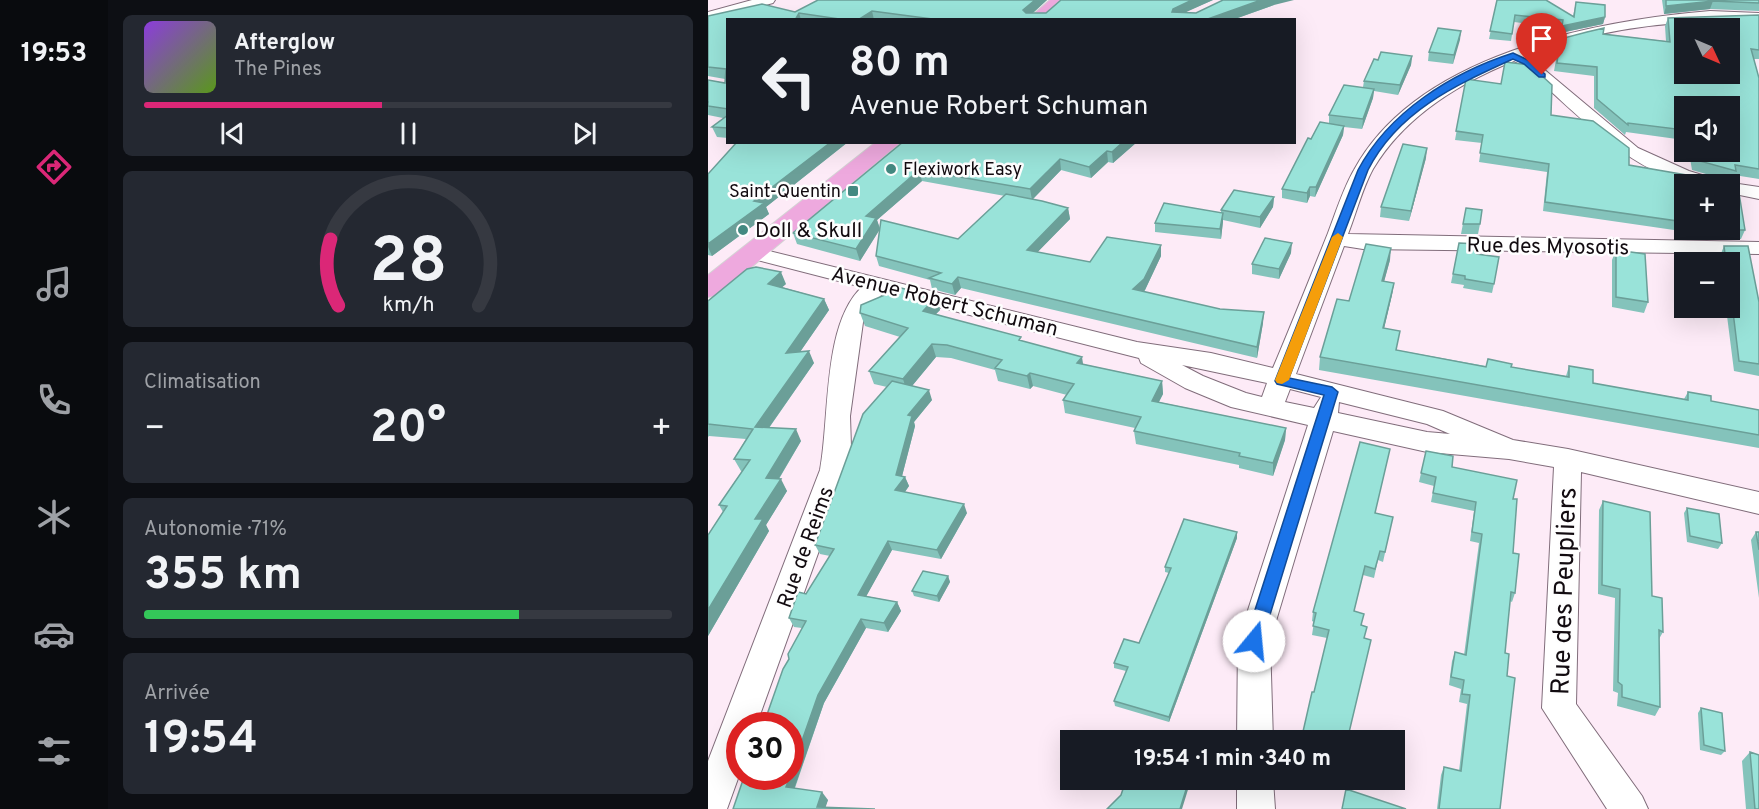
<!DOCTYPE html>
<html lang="fr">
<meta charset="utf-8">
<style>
:root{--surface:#171b24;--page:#242831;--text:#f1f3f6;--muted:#9ea1a6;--line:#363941;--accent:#db2777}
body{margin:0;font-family:Overpass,sans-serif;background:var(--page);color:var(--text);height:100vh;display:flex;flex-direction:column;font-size:22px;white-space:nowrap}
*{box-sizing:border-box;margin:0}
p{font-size:20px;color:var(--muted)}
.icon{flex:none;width:33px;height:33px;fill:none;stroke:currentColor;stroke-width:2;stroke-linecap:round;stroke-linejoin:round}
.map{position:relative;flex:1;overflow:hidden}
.sheet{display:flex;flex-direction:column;gap:15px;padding:15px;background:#0d0f14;width:600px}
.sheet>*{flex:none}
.banner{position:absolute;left:18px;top:18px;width:570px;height:126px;border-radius:0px;box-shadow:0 6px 24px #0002;background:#171b24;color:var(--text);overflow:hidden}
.needle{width:39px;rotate:134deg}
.buttons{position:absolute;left:966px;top:18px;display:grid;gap:12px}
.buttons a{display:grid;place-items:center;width:66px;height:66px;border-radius:0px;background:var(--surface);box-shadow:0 6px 24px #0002;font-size:30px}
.speed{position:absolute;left:18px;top:712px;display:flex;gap:12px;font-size:30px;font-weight:700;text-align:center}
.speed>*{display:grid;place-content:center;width:78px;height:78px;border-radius:50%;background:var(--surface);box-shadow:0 6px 24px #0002;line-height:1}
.speed .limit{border:9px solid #d22;background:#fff;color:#111}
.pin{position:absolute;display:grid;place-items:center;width:51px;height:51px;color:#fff;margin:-62px -26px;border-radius:50% 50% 50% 0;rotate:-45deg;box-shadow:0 0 6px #0007}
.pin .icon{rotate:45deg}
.me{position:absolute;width:66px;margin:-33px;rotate:17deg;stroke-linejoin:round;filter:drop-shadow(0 0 4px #0008)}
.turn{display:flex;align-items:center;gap:21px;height:126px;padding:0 24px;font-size:27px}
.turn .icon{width:78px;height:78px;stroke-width:2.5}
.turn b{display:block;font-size:42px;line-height:51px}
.big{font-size:45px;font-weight:700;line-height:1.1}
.sheet .card{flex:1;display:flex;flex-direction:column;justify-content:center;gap:9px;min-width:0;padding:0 21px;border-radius:9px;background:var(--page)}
.sheet .dial{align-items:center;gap:0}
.dial svg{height:156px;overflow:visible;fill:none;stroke:var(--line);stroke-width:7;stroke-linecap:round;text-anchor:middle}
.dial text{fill:var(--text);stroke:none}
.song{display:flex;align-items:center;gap:18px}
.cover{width:72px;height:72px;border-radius:9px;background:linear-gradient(135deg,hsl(270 70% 55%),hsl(90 70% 35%))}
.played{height:6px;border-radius:3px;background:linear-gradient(90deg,var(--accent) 45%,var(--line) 45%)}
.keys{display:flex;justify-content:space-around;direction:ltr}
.heat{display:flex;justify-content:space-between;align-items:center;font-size:33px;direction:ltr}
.charge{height:9px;border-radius:4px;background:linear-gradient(90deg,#34c759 71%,var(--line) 0)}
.trip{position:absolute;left:352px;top:730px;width:345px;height:60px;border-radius:0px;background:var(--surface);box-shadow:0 6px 24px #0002;font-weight:700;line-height:60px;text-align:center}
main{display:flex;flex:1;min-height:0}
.dock{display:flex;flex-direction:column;width:108px;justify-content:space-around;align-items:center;background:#090b0e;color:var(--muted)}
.dock .icon{width:42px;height:42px}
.dock .current{color:var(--accent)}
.dock b{font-size:27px;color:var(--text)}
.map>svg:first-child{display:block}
</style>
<main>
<nav class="dock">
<b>19:53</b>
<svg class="icon current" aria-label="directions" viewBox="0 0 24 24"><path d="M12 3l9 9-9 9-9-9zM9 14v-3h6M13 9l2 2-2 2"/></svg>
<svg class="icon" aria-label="music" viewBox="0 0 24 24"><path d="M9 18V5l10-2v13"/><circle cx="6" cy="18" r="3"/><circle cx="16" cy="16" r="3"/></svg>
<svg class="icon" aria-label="phone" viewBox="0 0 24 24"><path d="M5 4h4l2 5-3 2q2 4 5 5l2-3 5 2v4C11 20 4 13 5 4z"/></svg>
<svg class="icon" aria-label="climate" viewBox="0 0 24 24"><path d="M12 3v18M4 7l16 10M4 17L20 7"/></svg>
<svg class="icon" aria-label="car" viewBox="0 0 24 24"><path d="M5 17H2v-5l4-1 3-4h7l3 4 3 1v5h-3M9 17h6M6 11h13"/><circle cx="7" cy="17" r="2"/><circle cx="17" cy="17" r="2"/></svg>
<svg class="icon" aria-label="filters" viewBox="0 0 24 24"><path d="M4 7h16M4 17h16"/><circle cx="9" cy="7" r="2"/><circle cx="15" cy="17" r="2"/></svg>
</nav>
<section class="sheet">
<div class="card">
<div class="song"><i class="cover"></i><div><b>Afterglow</b><p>The Pines</p></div></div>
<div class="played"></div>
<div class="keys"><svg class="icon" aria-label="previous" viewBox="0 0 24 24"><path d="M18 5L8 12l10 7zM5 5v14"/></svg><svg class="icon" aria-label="pause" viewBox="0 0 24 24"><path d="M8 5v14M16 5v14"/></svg><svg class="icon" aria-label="next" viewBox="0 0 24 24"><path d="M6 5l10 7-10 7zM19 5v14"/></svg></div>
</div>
<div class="card dial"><svg viewBox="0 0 100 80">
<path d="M14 69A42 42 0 1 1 86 69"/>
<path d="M14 69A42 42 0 0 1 10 35" stroke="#db2777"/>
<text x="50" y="56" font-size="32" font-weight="700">28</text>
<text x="50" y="72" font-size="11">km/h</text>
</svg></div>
<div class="card"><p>Climatisation</p>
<div class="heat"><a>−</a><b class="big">20°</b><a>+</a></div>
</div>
<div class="card"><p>Autonomie · 71%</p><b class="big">355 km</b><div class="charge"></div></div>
<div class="card"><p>Arrivée</p><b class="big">19:54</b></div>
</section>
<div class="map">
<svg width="1051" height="809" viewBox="0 0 1051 809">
<rect width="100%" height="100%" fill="#fdebf7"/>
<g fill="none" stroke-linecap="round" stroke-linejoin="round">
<defs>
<path id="minor" d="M44,0H67L65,3L0,20V12Z
M1002,11L1051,13V21C973,19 893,27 820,56L930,148L981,171L1017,182L1051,187V199L1022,193V184C1011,184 999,186 989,184C925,177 861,106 814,65L806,61C751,83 696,117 665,169C654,189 648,214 640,234L1051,242V254L655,249L636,246L588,374L735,411L805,440L860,449L1051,492V514L873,472L868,704L934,796L940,809H899L834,708L846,467L801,459L719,452L625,431L562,641L565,741H529L530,641L600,425L523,407L477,388L433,363L431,358L175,293L156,315L142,416L143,447L140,470L48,726H32V773L19,809H0V761L112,470C122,419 114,324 154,287L38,257L34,253L38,249L45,247L429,342L503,353L565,368C584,323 602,278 620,233C628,212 635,189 646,170C708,55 884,21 1002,11ZM474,365L559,383L554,397L538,393L495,376ZM582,389L613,397L606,408L577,402ZM631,402L719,424L742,434L719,432L630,413Z
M529,780H565L567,809H529Z"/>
<path id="major" d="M342,0H361L339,20H319Z
M168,142H193L10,295L0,297V275Z"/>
</defs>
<use href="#minor" stroke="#816d7b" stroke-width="2"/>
<use href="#major" stroke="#d4d3d4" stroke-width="2"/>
<use href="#minor" fill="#fff" fill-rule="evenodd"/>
<use href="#major" fill="#eea9de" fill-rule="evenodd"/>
</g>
<path fill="#84c3bb" d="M110,0H339L325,13H338L353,0H505L477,12L488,13L566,5L524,20H20V128L15,118L0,115V80L17,83V79L0,76V16L87,12Z
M789,0L865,16L868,2L897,17L895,24L852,33L853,28L806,22L803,41L781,39Z
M954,0H1051V11L1002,9L956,14Z
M1051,15V59H1046L1051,78V179L1026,175L1024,180V185L1037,230L1033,239H1010L1009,230H1022V184H976V208L968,207L970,221L966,230L835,211L839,172L771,162L774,143L747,140L758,79L843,115L921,165L996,178H1012L984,170L981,152H1022L976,106V140L918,132L917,135L886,108V76L846,71L850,48L852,39L895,34L958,41L957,26L960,18Z
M753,31L745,64L720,61L721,52Z
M704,56L703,65L690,95L666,91L665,98L654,129L636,127L635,135L607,197L602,196L599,203L574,198V189L603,139L621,123V115L655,87L656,81L670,60Z
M4,127L20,128V138L9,137Z
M29,142H140L58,207L61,214L4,256L0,255V174Z
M195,142H429L405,163L400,162L383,178L353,170L325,199L360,208L362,219L329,252L382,262L453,245V256L437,290L436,292L555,323L549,358L253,288L247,295L224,289L222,280L171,266L168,256L250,239L297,196L214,181L169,220L172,229L152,261L89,244L85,233Z
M718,158L701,221L672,217L673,207Z
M566,197L565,207L552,228L515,220L513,239L447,232V223L513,212V210Z
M758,208L772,224L770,234H753Z
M751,243L769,254L786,284L784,293L755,288L756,285L743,283Z
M1016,246L1051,302V376L1026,371L1018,308H1022V262H1012V256Z
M908,250L940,302L936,313L904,307V260Z
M583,253L571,279L544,274V264Z
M682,260L676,281L686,283L684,295L676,329L689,350L778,366L780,359L803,367L858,376L861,366L885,383L976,399L980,392L1003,401L1051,410V448L611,370L612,357L641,301Z
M78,284L74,287L116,299L121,310L92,352L106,363L61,428L93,441L71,479L79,491L58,525L61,531L0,636V535L15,512L11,505L34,471H33L26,459L38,439L1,436L0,437V301Z
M228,297L232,310L228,314L314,341L375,364L454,381L455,394L451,402L578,428L577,440L565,476L531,468V465L428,444L426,431L427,428L357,413L355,400L359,395L325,386L322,389L290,381L287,370L243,358L228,357L204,386L224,400L206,422L207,426L194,476L197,477L201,486L197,492L259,513L233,559L184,550L158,596L189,602L193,611L180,632L158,628L116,703L87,788L120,800L117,807L25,809L81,659L94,628L86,627L81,618L98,594L122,556L112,554L107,545L179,387L166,384L161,371L192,337L157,326L152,313Z
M718,451L744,467L805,499V553L807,593L804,602L802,601L797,653L799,676L792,809H729L733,775L736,767L751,771L759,704L751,702L753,689L741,685L744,661L747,652L756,655L771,543L762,541L766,511L723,502L726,486L711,482Z
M680,458L667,513L685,517L675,562L670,560L666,578L655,575L646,611L654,625L656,638L640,741H593L594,736L606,692L619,638L604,635L606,622L604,621L605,612Z
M895,501L944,596L955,632L951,639L952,707L947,716L909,706L910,693L905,691L907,598L890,594L891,510Z
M979,508L1014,543L1010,549L979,542L976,513Z
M529,532V538L461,722L407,706L406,701L418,671L406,668V663L431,643L461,573L457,572V567Z
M1048,532H1051V598L1043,540Z
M240,576L242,582L231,602L206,596L204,591Z
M993,708L1017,751L1013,755L992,750L990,713Z
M1042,752L1051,809H1038L1034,761Z"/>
<path fill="#6b9f98" d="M327,0H339L317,20L315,10Z
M484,0H505L465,18L464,12L465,9Z
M553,0H586L566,5L524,20H497Z
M1005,1L1002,9L956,14L958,6Z
M164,11L166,20H150Z
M91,13L93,20H87Z
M897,17L895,24L852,33L854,26Z
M753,31L752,40L745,64L746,55Z
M704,56L703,65L690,95L692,85Z
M666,89L665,98L654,129L655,119Z
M636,126L635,135L607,197L608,187Z
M123,142H140L58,207L61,214L4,256L0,247V244L46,201Z
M415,142H429L405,163L404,152Z
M719,148L718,158L701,221L703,211Z
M399,151L400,162L383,178L381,167Z
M352,159L353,170L324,200L322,189Z
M211,170L214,181L169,220L172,229L152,261L148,249L158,216Z
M602,187V196L599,203V193Z
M566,197L565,207L552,228V217Z
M360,208L362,219L321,261L319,250Z
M515,213V222L513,239L512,229Z
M584,243L583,253L571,279V269Z
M453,245V256L437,290L426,300L425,289Z
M683,248L682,260L673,293L674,281Z
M73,272L78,284L65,295L60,284Z
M250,277L253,288L247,295L244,284Z
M686,283L684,295L673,341L675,328Z
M228,297L232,310L219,323L215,311Z
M116,299L121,310L83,365L78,353Z
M556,312L555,323L549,358V347Z
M224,344L228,357L199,392L195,379Z
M101,351L106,363L53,439L47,427Z
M374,357L376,370L369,363Z
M322,373L325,386L322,389L319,376Z
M454,381L455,394L445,413L444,401Z
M221,390L224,400L206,422L207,426L192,484L188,475L200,415Z
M578,428L577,440L565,476V463Z
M88,429L93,441L64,490L58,478Z
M197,477L201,486L191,500L187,490Z
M73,479L79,491L58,525L61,531L0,636V610L47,519Z
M256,504L259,513L233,559L229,550Z
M529,532V538L461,722V717Z
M180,541L184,550L154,604L150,595Z
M240,576L242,582L231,602L229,596Z
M189,602L193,611L180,632L176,623Z
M153,619L158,628L116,703L84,795L78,787L82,777L110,695Z
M481,780H483L474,809H472Z
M114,792L120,800L117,809L109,807Z"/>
<path fill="#99e3d9" stroke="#6b9f98" stroke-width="1.5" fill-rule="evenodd" d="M110,0H327L315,10L318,13H338L353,0H484L465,9L464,12L488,13L515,0H553L497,20H232L164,11L150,20H138L91,13L87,20H20V109L0,106V102H1H0V80L17,83L18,69L0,67V16L54,4L87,12Z
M789,0H838L866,17L868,2L897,5V17L854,26L855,20L807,15L804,34L782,31Z
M958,0H1051V3L1005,1L958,6Z
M1051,15V50L1043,49L1051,78V169L1027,165L1028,171L988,160L986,152H1022V106H976V130L920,123V125L889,99V67L849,63L852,39L879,32L896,28L895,34L962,42L960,18ZM976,28H1022V74H976Z
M730,28L753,31L746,55L721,52Z
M673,52L704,56L692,85L656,81L666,59L670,60Z
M797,62L822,65L844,85L843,115L885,121L921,148V165L996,178L1024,177V185L1030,187L1037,230H1014H1022V184H976V198L967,197L970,221L837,202L841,164L772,153L775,135L748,131L758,79L793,84Z
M636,85L666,89L655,119L621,115Z
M20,115V128L4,127Z
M612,122L636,126L608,187H602L599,193L574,189L600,138L603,139Z
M29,142H123L46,201L56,203L0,244V174Z
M195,142L201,143L415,142L404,152L399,151L381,167L352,159L322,189L211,170L158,216L168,218L148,249L85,233Z
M695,144L719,148L703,211L673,207Z
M526,190L566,197L552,217L513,210Z
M298,194L334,201L360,208L319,250L382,262L399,237L453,245L436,279L425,289L512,309L556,312L549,347L250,277L244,284L221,278L233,273L168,256L173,220L250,239Z
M456,203L515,213L512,229L447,223Z
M758,208L774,210L772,224H755Z
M557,238L584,243L571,269L544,264Z
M751,243L770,244L769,254L791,257L786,284L757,279V276L745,274Z
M658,244L683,248L674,281L686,283L675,328L692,331L688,350L778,367L780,359L804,364L803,367L861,377V366L885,370V383L980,400V392L1003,396V401L1051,410V435L612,357L629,299L641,301Z
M1016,246H1040L1051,302V364L1031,361L1022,287V262H1018Z
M908,250L937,254L940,302L908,297Z
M48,267L73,272L60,284L116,299L78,353L101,351L47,427L88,429L58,478L73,479L47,519H55L0,610V535L19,506L11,505L42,460L26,459L45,429L0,424V301L39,269Z
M193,288L228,297L215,311L313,337L311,340L374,357L369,363L454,381L444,401L578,428L565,463L531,456L532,453L426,431L433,417L355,400L366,384L322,373L319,376L287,368L294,360L239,345L224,344L195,379L161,371L200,328L152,313L153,305Z
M184,381L221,390L200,415L204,416L188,475L197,477L187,490L256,504L229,550L180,541L150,595L189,602L176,623L153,619L110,695L82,775V726H55L75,669L81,659L80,654L98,621L81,618L90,592L98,594L126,549L107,545L155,414Z
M652,442L682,449L667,513L685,517L677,552L672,551L667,569L657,566L646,611L656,614L653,625L659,627L656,638L663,640L639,741H597L598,737L594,736L604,692H606L621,630L605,626L608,613L605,612Z
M718,451L745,456L744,467L809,480L805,499H809L805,553L811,554L807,593L803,592L797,653L801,654L799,676L807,678L792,809H731L736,767L753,771L762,695L754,694L756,680L743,677L747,652L758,655L774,534L764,532L768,502L725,493L728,477L713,473Z
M895,501L942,512L944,596L954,598L955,632L951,630L952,707L914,697V685L910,682L912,589L894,585Z
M979,508L1011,514L1014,543L982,536Z
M476,519L529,532L461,717L406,701L420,667L406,663L416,639L431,643L463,568L457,567Z
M1048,532H1051V550Z
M215,571L240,576L229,596L204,591Z
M993,708L1014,713L1017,751L996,745Z
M1042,752L1051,755V809H1047Z
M36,777H82L78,787L114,792L109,807L167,809H25Z
M418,780H481L472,809H399L413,795Z
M638,789L698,809H634Z"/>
<path fill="#1a73e8" stroke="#114b97" stroke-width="1.5" d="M805,53L822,61L837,74V77H831L816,64L805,59C748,85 690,111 660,170L581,378L624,387L630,392L554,641L552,646L546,649L540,646L537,641L616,395L569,384L567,381L650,170C681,112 743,73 805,53Z"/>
<path fill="#f59e0b" d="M630,233L635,237L581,380L574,384L569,383L567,380L624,237Z"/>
<g fill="#438981" stroke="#fefefe" stroke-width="2">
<circle cx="183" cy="169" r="6"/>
<rect x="139" y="185" width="12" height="12" rx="3"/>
<circle cx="35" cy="230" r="6"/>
</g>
<g text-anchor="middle" stroke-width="5" stroke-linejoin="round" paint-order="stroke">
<g font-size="18" fill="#120b10" stroke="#fefefe" text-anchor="start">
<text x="195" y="175">Flexiwork Easy</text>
<text x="133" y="197" text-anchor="end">Saint-Quentin</text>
</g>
<g font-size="21" fill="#120b10" stroke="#fefefe" text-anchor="start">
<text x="47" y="237">Doll &amp; Skull</text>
</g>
<g font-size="21" fill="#120b10" stroke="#fefefe">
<text transform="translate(840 246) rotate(1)" y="7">Rue des Myosotis</text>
<text transform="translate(237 301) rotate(14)" y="7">Avenue Robert Schuman</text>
<text transform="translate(97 547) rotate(-70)" y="7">Rue de Reims</text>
</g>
<g font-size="26" fill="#120b10" stroke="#fefefe">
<text transform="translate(855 591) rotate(-88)" y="9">Rue des Peupliers</text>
</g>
</g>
</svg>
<div class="buttons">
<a><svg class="needle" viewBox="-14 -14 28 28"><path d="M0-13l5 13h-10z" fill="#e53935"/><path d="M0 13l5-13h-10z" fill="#9ea1a6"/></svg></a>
<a><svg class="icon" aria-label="sound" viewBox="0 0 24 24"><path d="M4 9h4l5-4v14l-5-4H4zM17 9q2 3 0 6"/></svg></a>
<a>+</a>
<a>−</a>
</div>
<div class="speed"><div class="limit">30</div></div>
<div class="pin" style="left:834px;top:75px;background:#d93025"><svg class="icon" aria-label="arrive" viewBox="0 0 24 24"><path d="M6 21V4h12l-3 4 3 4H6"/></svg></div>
<svg class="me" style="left:546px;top:641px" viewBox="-20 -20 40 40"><circle r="19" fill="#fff"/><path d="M0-13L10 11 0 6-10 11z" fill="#1a73e8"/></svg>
<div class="trip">19:54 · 1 min · 340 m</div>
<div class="banner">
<div class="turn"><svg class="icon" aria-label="left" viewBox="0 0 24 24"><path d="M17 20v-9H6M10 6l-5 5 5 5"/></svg><div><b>80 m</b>Avenue Robert Schuman</div></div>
</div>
</div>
</main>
